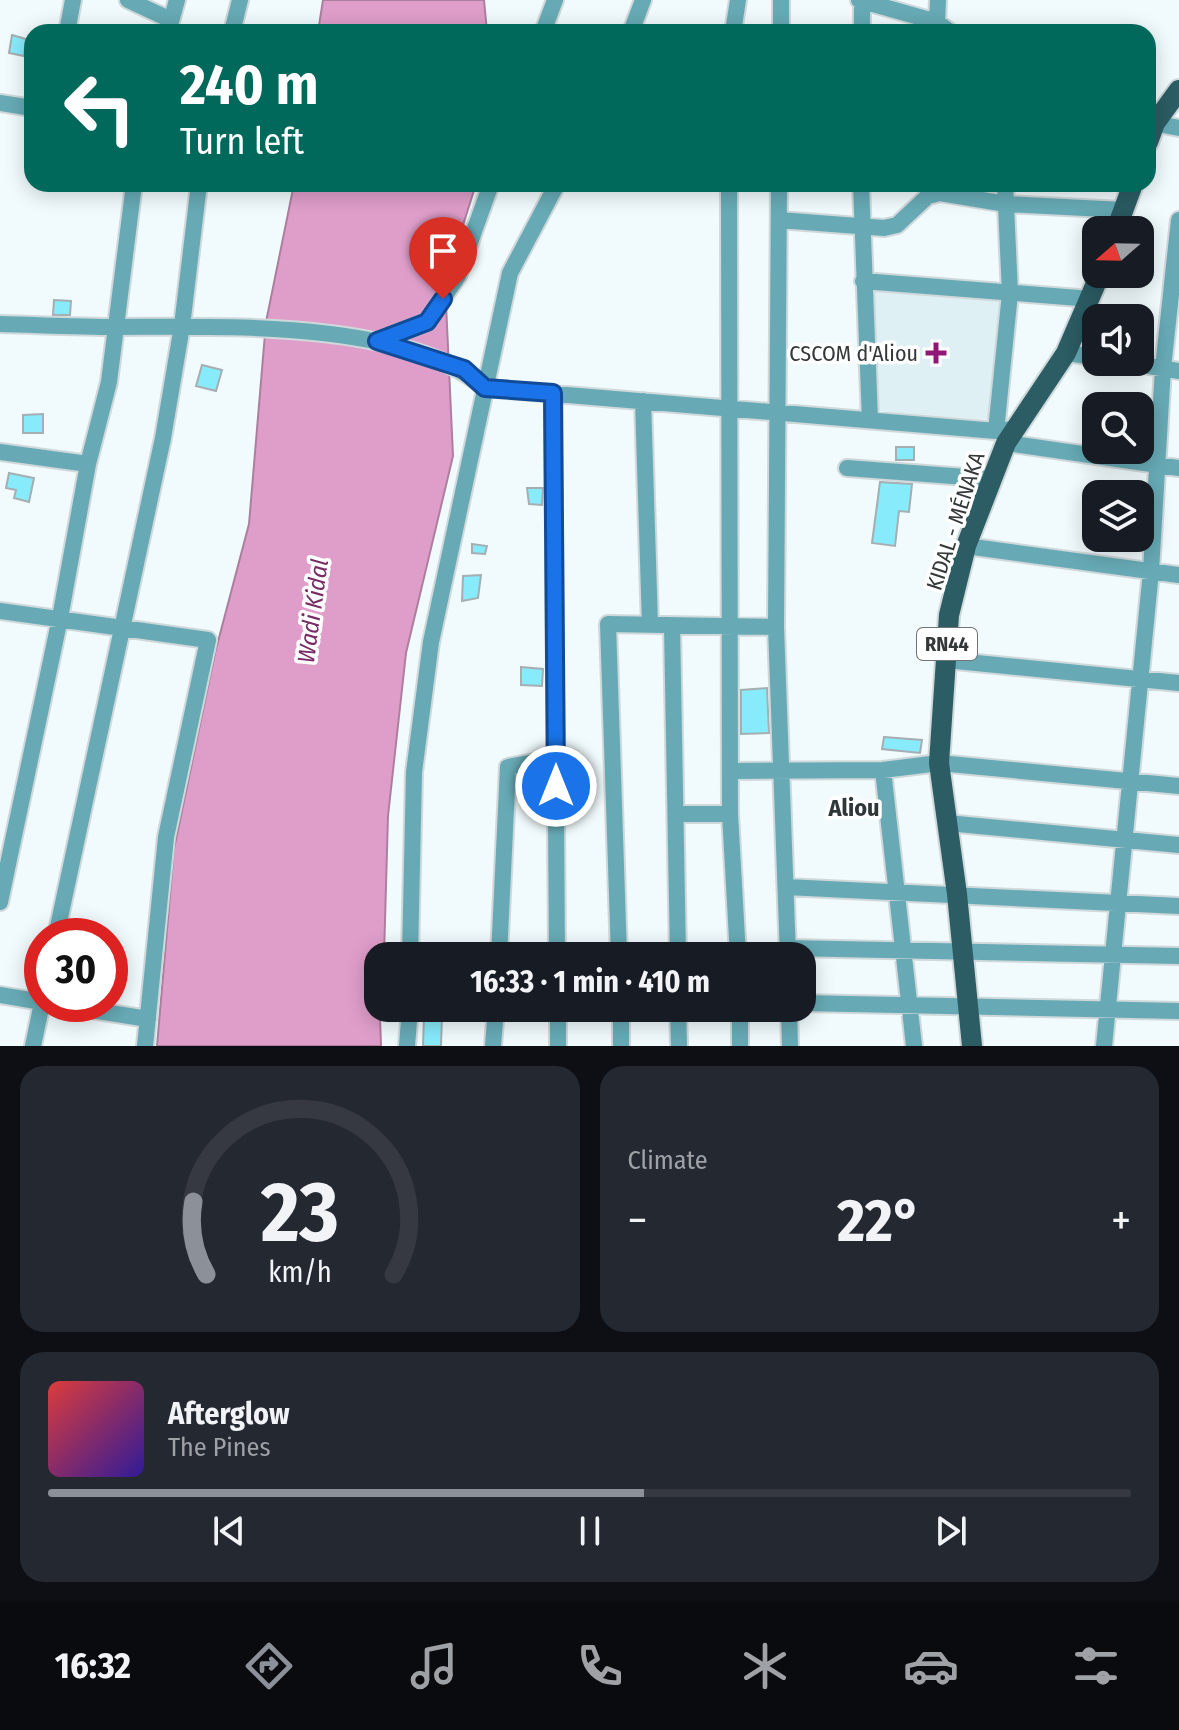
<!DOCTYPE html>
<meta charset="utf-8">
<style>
:root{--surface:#171b24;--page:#242831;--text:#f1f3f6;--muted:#9ea1a6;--line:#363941;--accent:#8c9099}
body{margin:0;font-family:"Fira Sans Condensed",sans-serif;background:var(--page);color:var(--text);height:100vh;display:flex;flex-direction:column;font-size:30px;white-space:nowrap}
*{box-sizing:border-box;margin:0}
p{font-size:26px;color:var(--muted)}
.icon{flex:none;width:44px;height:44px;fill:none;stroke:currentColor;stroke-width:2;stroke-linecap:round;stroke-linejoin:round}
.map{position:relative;height:1046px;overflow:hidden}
.side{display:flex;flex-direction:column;gap:20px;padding:20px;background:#0d0f14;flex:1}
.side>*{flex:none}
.hud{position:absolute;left:24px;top:24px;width:1132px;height:168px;border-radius:24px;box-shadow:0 4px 20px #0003;background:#00695c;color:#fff;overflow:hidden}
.needle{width:52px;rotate:250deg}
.buttons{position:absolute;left:1082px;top:216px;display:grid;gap:16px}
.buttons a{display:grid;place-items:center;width:72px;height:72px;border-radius:16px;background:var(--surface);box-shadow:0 4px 20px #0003;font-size:40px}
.speed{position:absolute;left:24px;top:918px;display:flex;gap:16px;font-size:40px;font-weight:700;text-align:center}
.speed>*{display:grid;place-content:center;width:104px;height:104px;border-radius:50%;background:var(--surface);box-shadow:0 4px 20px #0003;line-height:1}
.speed .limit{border:12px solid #d22;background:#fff;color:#111}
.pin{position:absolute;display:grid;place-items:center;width:68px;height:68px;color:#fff;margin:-82px -34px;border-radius:50% 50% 50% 0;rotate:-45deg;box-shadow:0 0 8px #0007}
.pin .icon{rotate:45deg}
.me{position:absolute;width:88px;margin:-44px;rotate:0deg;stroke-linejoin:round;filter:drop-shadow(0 0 6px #0008)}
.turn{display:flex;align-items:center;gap:28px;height:168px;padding:0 24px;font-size:36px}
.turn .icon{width:104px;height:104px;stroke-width:2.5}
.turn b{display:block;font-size:56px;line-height:68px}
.big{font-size:60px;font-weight:700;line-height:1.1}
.side .tile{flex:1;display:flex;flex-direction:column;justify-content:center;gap:12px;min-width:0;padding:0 28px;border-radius:24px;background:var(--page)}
.side .dial{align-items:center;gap:0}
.dial svg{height:208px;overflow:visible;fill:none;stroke:var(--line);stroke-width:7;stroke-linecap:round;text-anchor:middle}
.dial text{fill:var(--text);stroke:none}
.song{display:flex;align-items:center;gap:24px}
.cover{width:96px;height:96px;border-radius:12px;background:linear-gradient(135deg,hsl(0 70% 55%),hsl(250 70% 35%))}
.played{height:8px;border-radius:4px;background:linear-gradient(90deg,var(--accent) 55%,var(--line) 55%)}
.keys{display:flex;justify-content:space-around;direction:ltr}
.heat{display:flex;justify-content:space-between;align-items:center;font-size:44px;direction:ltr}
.side .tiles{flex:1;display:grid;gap:20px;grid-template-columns:1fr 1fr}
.tile:last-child{grid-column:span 2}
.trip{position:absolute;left:364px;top:942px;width:452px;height:80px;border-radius:24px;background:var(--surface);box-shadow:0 4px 20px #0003;font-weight:700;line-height:80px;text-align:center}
.tab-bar{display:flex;height:128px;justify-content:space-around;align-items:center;background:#090b0e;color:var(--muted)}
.tab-bar .icon{width:56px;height:56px}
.tab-bar .selected{color:var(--accent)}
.tab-bar b{font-size:36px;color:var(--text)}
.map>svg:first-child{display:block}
</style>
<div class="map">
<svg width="1179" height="1046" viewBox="0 0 1179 1046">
<rect width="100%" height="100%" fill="#f1fbfd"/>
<path fill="#def0f4" d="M873,288L1006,295L989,420L877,411Z"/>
<path fill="#df9eca" stroke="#ac7f9e" stroke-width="2" d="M323,0H484L487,32H318Z
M294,184H476L445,282L453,456L406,653L388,816L384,956H378L381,1046H157L174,849L215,653L249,524L266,322Z"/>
<path fill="#87ebfc" stroke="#a5aeb0" stroke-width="2" d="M12,35L26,39L24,56L9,53Z
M54,300L71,301L70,315H53Z
M202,365L222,370L216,391L196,386Z
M43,414V433H23V415Z
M896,447H914V460H896Z
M9,473L34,478L29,502L14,498L16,490L6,488Z
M880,482L912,484L909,512L899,511L895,546L872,543Z
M527,488H543L542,505L529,504Z
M472,544L487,546L485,554L472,553Z
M481,575L478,598L462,601L463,576Z
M521,667L543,669L542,686L521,685Z
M767,688L769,733L741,734V690Z
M884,737L922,740L920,753L882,749Z
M534,774L542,775L543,809H536Z
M424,1015H442L441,1046H423Z"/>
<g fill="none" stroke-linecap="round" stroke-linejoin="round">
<defs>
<path id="minor" d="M128,0L171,20
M859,0L937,22L950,32
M937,22L938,0
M67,32L73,0
M168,32L177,0
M232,32L240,0
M543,32L555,0
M631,32L643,0
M733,32L738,0
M781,32V0
M862,32V0
M0,103L32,108
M1148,122L1179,128
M729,184L730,814L738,956
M779,184L776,627L788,956
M861,184L870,420
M779,220L884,228L897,225L928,196L940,193L1006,204L1123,210
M863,281L1091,299
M0,324C39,325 78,327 117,327C218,327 406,319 485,388L996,431L1013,429
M377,341L427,322L458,276L491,184
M1066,353L1096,357
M1125,362L1179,371
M553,393L557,956
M643,401L650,625
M996,431L1010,293L1005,184
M1006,443L1179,468
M0,452L88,464
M847,468L992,479
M966,546L1179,575
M0,611L208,640L166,837L145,1046
M672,626L678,956
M946,660L1179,683
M883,770L914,1046
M732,771L883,770L939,763L1179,786
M676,814H730
M947,823L1179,845
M786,887L1179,906
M0,902L60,618L88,464L109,382L134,184
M56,936L163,438L182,326L199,184
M788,948L1179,956
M410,956L414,772L431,642L510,273L557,184
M499,956L508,767L556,758
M619,956L608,624L776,627
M0,995L42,1002
M802,1003L1179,1011
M53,1004L148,1019
M558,1008V1046
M621,1008V1046
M678,1008L679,1046
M789,1008L790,1046
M33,1046L42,1003
M407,1046L410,1008
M493,1046L496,1008
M740,1046V1008
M1104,1046L1151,571L1163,368L1179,220"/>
<path id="major" d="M1148,142L1155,123L1179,90
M1116,230L1133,184
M972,1046L957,894L939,763L949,615L966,546L1006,443L1066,353L1100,274"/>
</defs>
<use href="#minor" stroke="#cfd8da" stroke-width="20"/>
<use href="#major" stroke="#cfd8da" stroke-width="24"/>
<use href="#minor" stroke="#67aab5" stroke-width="16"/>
<use href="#major" stroke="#2c5c64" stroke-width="20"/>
</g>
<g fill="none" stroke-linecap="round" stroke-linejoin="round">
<defs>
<path id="route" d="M443,299L427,322L377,341L464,369L485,388L553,393L556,786"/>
</defs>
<use href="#route" stroke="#114b97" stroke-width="20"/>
<use href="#route" stroke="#1a73e8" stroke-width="14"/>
</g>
<path fill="#901776" stroke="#fff" stroke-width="3" d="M932 341h8v8h8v8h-8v8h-8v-8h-8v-8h8z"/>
<g text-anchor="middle" stroke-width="7" stroke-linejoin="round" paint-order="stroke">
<rect fill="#fff" stroke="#717474" stroke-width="2" x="917" y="628" width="60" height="32" rx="6"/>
<g font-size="20" font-weight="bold" fill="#343838">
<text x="947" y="651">RN44</text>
</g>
<g font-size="22" fill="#343838" stroke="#fff" text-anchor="end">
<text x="918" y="361">CSCOM d'Aliou</text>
</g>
<g font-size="22" fill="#343838" stroke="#fff">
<text transform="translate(955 521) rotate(-72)" y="8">KIDAL - MÉNAKA</text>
</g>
<g font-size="24" font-style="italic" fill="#782c64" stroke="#fff">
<text transform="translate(313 611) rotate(-82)" y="8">Wadi Kidal</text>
</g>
<g font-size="24" font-weight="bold" fill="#2f3738" stroke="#fff">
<text x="854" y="816">Aliou</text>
</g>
</g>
</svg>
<div class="buttons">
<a><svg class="needle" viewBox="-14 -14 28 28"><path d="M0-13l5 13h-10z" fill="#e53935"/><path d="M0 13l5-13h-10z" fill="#9ea1a6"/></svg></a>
<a><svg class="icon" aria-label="sound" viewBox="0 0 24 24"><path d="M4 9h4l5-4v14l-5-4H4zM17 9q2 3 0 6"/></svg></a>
<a><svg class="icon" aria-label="search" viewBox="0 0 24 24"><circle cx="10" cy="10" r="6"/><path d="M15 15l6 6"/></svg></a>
<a><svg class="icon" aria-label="layers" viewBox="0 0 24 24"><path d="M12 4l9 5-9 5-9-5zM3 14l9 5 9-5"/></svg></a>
</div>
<div class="speed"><div class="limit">30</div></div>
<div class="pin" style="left:443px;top:299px;background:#d93025"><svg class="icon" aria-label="arrive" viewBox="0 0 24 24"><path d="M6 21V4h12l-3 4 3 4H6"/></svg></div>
<svg class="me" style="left:556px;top:786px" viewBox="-20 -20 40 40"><circle r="17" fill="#1a73e8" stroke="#fff" stroke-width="3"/><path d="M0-11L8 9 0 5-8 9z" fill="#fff"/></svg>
<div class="trip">16:33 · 1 min · 410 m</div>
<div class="hud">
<div class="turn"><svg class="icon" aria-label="left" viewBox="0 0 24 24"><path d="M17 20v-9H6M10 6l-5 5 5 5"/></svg><div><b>240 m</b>Turn left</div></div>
</div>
</div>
<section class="side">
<div class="tiles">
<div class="tile dial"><svg viewBox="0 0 100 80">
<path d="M14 69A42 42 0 1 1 86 69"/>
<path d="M14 69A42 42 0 0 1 9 41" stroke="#8c9099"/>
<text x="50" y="56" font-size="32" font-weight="700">23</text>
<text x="50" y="72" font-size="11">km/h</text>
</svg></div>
<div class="tile"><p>Climate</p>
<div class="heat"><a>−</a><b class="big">22°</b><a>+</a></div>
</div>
<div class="tile">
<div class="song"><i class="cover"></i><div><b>Afterglow</b><p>The Pines</p></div></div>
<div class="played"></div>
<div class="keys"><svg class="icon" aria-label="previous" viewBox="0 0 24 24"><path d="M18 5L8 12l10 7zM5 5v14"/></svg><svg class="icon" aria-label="pause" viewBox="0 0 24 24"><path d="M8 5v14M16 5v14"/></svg><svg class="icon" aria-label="next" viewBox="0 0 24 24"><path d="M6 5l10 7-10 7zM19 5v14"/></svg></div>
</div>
</div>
</section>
<nav class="tab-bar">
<b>16:32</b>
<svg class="icon selected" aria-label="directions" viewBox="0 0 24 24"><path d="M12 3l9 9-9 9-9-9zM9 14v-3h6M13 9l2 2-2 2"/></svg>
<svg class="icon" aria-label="music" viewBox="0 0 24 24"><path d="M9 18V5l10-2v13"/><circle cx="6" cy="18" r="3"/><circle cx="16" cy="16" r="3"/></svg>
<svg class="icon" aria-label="phone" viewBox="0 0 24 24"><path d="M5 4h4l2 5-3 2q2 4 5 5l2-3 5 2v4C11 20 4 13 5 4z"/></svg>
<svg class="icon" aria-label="climate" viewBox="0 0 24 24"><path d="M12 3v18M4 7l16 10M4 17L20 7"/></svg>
<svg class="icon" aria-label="car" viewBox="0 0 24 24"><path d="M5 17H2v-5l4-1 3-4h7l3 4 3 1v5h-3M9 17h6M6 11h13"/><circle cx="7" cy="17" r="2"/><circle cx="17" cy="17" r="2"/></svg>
<svg class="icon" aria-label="filters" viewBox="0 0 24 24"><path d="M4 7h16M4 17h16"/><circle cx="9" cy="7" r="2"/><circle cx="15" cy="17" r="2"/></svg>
</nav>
